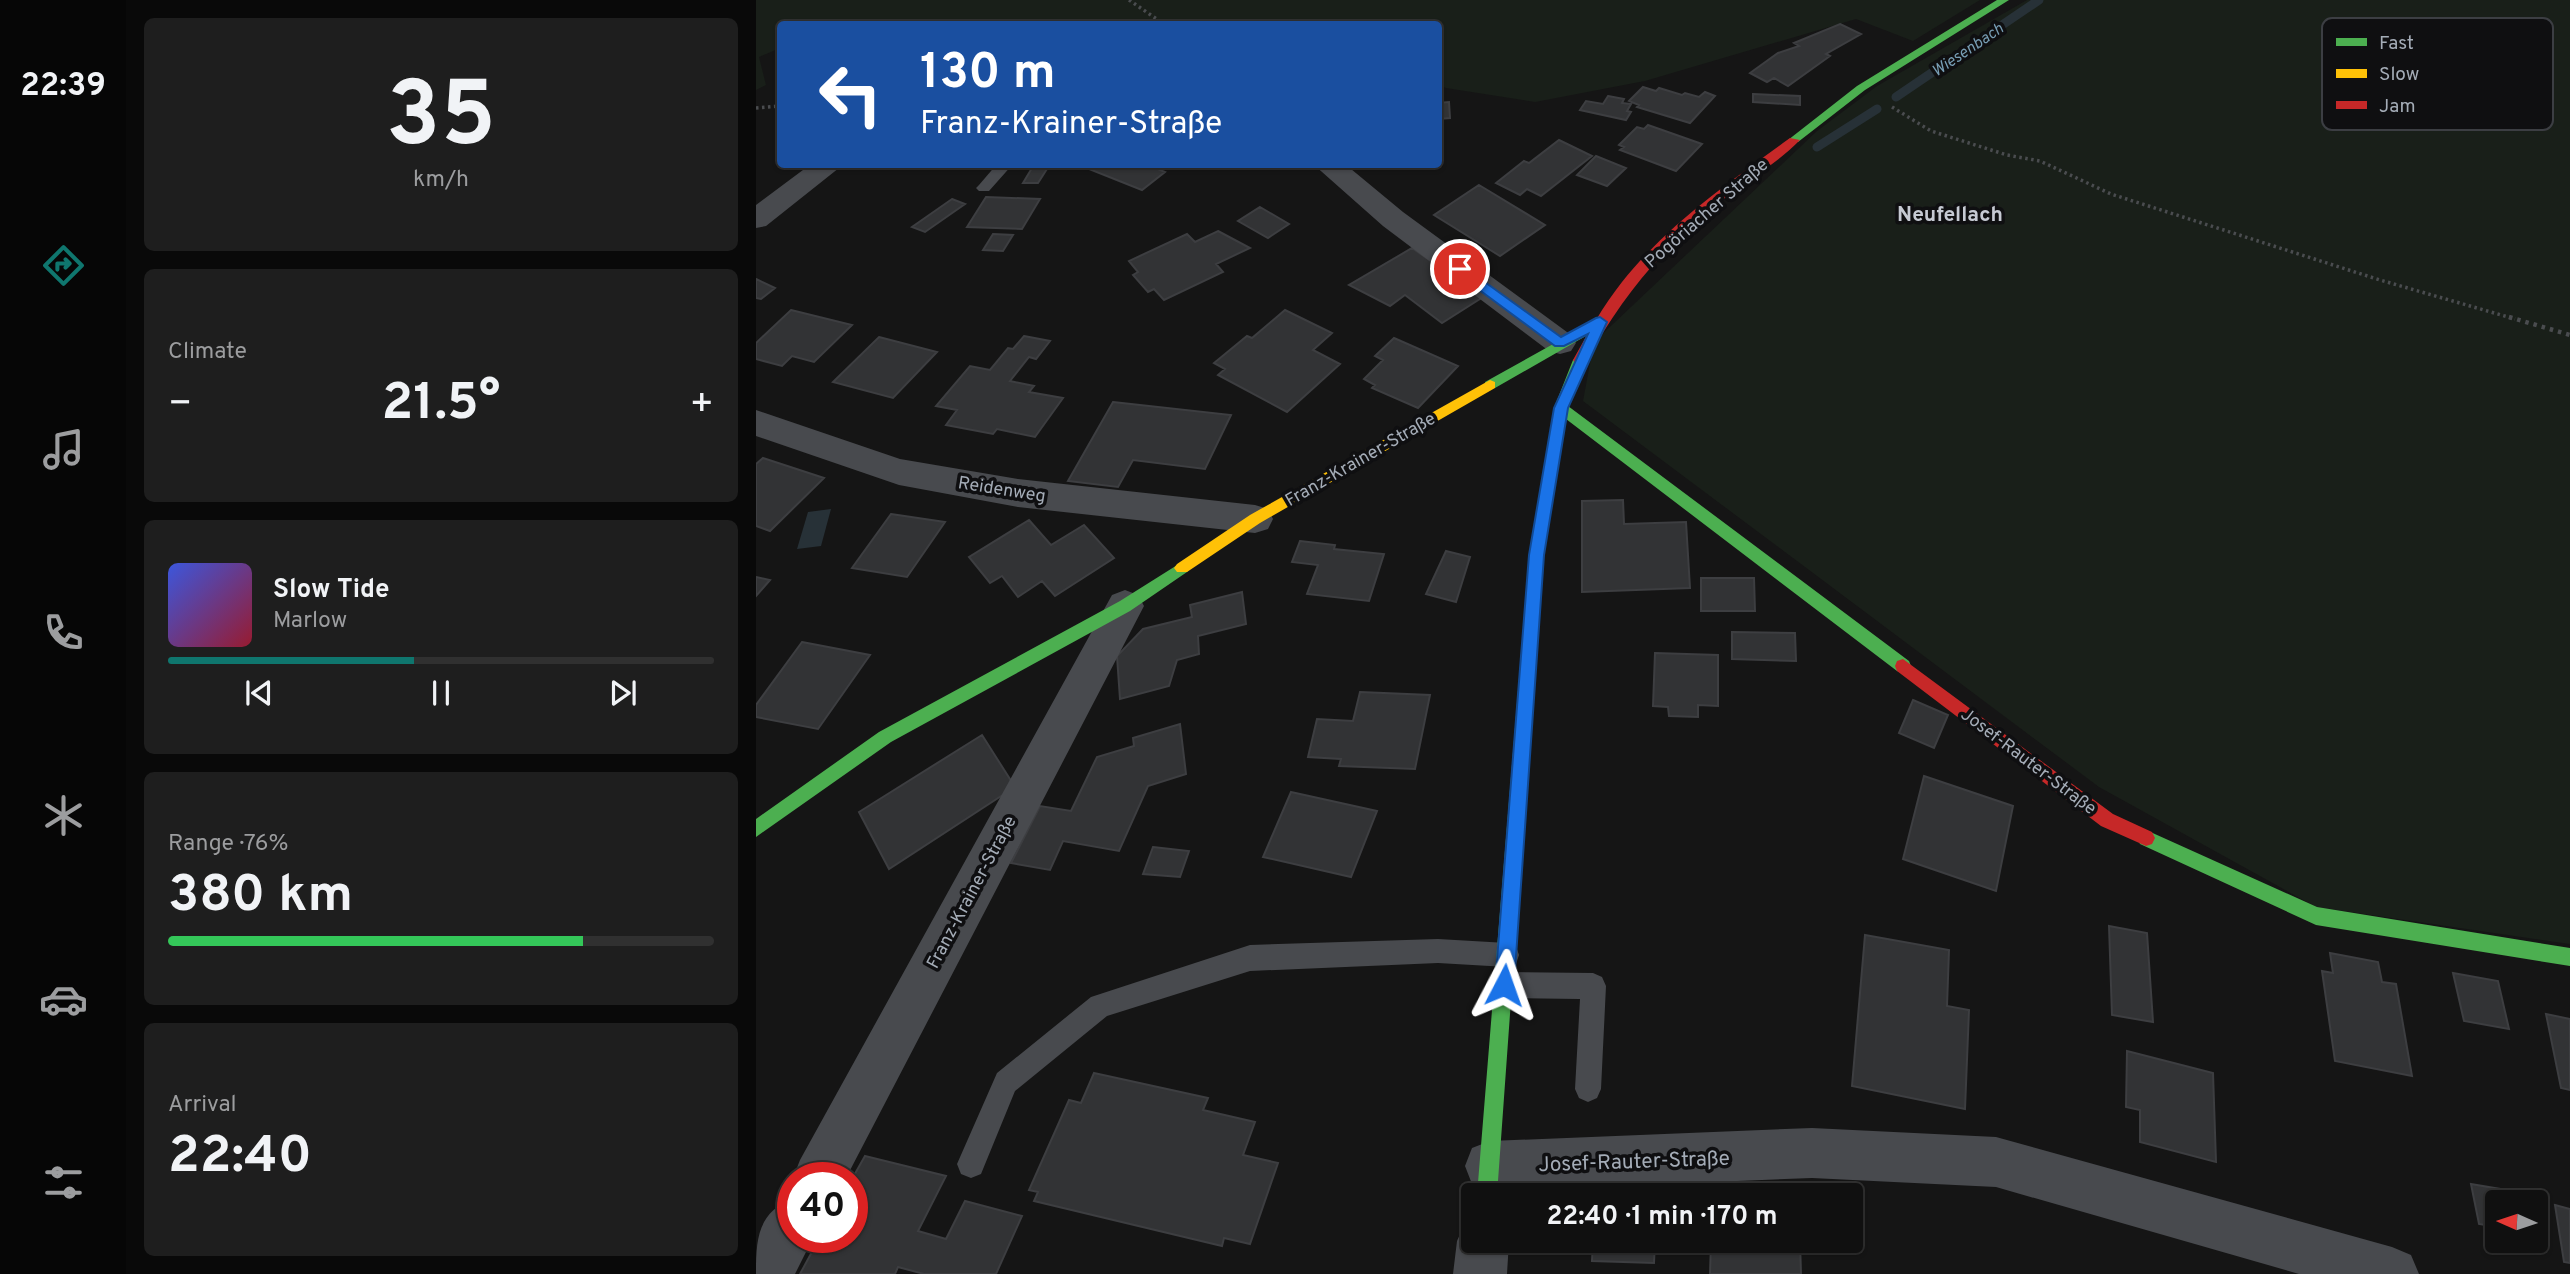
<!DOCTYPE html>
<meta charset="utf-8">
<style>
:root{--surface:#101010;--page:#1e1e1e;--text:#f1f3f6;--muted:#9c9d9f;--line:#303030;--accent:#0f766e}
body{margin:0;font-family:Overpass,sans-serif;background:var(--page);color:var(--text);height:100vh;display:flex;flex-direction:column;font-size:26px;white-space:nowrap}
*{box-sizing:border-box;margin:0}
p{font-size:23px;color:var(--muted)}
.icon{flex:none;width:38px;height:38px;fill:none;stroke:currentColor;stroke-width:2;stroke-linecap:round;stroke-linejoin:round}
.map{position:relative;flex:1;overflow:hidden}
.panel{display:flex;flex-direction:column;gap:18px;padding:18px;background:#090909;width:630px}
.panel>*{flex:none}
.banner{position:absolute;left:21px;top:21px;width:665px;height:147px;border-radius:7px;box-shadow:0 2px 5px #0004,0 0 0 2px var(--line);background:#1a4fa0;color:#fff;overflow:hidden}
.needle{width:46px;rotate:273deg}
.tools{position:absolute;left:1729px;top:1190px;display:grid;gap:14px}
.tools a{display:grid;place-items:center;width:63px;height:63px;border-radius:7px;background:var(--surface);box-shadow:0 2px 5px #0004,0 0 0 2px var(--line);font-size:35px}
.speed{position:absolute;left:21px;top:1162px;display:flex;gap:14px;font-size:35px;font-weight:700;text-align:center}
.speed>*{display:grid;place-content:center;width:91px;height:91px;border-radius:50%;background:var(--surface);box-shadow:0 2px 5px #0004,0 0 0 2px var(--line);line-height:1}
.speed .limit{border:10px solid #d22;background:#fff;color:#111}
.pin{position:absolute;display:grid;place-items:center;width:60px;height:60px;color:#fff;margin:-30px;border:4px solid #fff;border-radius:50%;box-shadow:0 2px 7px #0007}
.me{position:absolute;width:77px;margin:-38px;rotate:4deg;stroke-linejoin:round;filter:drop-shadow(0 0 5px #0008)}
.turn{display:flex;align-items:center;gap:24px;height:147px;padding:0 28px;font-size:32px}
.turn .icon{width:91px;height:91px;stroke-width:2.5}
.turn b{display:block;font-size:49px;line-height:60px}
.big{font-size:52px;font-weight:700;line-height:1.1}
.panel .card{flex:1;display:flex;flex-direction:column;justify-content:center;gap:10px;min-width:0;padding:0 24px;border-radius:10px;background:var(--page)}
.panel .dial{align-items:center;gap:0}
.dial b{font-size:91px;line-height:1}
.song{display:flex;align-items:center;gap:21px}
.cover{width:84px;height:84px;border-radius:10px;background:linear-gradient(135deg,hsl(230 70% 55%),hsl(350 70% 35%))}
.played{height:7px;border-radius:4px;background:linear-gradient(90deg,var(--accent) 45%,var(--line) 45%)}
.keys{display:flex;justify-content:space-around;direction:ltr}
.heat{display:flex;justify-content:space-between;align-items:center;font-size:38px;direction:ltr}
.charge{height:10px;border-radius:5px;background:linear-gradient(90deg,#34c759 76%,var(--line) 0)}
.trip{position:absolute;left:705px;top:1183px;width:402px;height:70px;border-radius:7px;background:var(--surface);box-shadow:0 2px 5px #0004,0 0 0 2px var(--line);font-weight:700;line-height:70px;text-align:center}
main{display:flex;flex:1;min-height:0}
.menu{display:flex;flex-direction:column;width:126px;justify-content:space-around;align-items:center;background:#060606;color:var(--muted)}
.menu .icon{width:49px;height:49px}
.menu .on{color:var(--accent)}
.menu b{font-size:32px;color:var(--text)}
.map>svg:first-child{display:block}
</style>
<main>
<nav class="menu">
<b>22:39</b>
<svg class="icon on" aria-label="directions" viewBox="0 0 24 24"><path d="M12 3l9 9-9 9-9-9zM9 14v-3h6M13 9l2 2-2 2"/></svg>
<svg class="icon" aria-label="music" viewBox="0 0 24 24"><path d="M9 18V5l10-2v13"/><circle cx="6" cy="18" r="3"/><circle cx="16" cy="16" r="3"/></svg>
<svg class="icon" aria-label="phone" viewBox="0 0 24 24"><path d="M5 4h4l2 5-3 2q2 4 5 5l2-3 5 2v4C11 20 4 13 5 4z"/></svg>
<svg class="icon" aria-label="climate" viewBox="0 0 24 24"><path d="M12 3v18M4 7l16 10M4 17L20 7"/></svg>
<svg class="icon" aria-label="car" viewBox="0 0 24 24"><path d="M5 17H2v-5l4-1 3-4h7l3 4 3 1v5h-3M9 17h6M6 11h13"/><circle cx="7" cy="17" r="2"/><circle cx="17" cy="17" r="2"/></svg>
<svg class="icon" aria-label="filters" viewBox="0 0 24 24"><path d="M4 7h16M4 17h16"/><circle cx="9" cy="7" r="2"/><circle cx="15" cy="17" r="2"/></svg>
</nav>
<section class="panel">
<div class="card dial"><b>35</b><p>km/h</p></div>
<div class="card"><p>Climate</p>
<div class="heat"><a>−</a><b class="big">21.5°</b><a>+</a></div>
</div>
<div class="card">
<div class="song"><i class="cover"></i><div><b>Slow Tide</b><p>Marlow</p></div></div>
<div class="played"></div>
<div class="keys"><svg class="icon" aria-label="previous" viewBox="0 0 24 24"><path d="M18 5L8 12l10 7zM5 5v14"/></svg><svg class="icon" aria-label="pause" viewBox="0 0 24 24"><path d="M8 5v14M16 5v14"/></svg><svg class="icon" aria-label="next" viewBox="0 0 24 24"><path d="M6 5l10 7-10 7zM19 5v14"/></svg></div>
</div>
<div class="card"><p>Range · 76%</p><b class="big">380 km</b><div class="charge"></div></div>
<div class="card"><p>Arrival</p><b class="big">22:40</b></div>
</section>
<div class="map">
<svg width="1814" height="1274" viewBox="0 0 1814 1274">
<rect width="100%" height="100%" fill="#151515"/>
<path fill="#191f19" d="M0,0H1224L1157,41L1100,19L889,81L779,102L690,88L683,85L682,24H24V48L3,57L10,85L0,90Z
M1271,0H1814V944L1560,907L1343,787L827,401L838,342L1061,131L1121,86Z"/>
<path fill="#273137" d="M75,509L65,546L41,549L52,512Z"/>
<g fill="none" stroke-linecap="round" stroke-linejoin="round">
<path stroke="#273137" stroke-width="9" d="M1140,97L1283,0
M1061,147L1121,109"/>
</g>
<path fill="#323335" stroke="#3d3e41" stroke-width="2" d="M1084,24L1105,34L1070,54L1074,56L1032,86L1018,78L1011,82L994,73L1022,53L1043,46L1038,43Z
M887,87L900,91L903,88L926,95L929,93L943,97L949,92L959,96L934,123L881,107L883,105L873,101Z
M997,94L1044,96V105L997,102Z
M852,96L868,99L866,103L875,104L871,111L875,112L870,120L824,110L830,101L847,104Z
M693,102L694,118L682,119V103Z
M892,125L946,144L920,171L864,150L868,147L863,145L881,127L888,129Z
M803,140L836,156L785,196L771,189L764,195L740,183L768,161L773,163Z
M840,156L870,168L851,186L821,175Z
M332,164H390L409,172L386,190L328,167Z
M276,168L291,169L282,183H267Z
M723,185L789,225L744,256L678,215Z
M230,197L284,199L266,229L211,227Z
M196,199L209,204L169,232L156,227Z
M504,207L533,224L512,238L482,221Z
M462,231L494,248L460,264L467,272L408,300L398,289L392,292L377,275L382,272L373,261L431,234L439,242Z
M237,234L257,235L247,251L227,250Z
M656,248L727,297L686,323L649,295L634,306L593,285Z
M0,279L19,288L5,299L0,298Z
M35,310L96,325L58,362L36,356L26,366L0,359V343Z
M529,310L576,333L557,350L584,364L531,412L462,375L469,369L458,363L491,336L496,338Z
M268,336L294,341L280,359L273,357L254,381L278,386L273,392L307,398L279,437L241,429L237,434L190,425L201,410L180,406L214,366L234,370L252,348L257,349Z
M123,337L181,352L137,398L77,382Z
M638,338L702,366L662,408L616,388L619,385L608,379L627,360L619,356Z
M357,402L475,415L449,469L377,460L362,487L312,481Z
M7,458L68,478L14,531L0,526V464Z
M867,500L868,524L930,522L934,588L826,592V501Z
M135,514L189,522L151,577L96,568Z
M273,520L295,545L328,525L358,558L299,596L286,581L262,597L246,576L234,583L213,557Z
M544,541L579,545L578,549L628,554L613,601L551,594L562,565L536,562Z
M690,551L714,557L700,602L670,594Z
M0,577L14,580L0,596Z
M945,578H998L999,611H945Z
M486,592L490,624L442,636L443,654L421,660L413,686L364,699L361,656L387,629L436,617L434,605Z
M976,632L1039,633L1040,661L976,659Z
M46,642L114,655L62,729L0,717V705Z
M899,653L962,655V706L942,705V717L913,716L912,707L897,706Z
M604,692L674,695L659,769L583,766L585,759L552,757L561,719L597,721Z
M1157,700L1192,715L1178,748L1143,733Z
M424,724L430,774L392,786L363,851L307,841L294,870L255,863L284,806L315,811L341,757L378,746L377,738Z
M226,735L259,787L133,869L103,812Z
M1168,776L1257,806L1240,891L1147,859Z
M535,792L621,811L595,877L507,857Z
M397,847L433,851L424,877L387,874Z
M1353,926L1391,933L1397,1022L1356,1015Z
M1109,935L1193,950L1191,1006L1213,1010L1209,1109L1096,1086Z
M1574,953L1622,962L1626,982L1640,984L1656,1076L1579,1061L1566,971L1577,973Z
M1697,973L1742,981L1753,1029L1708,1021Z
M1790,1014L1814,1019V1090L1805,1088Z
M1371,1051L1457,1073L1460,1162L1384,1142V1110L1370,1107Z
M338,1073L452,1098L447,1110L499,1122L487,1155L522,1163L494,1244L468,1238L466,1246L278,1201L282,1192L273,1190L313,1100L325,1103Z
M109,1156L190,1176L162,1231L190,1239L209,1201L266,1216L240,1274H168L142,1267L139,1274H44L64,1237H96V1179Z
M1715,1184L1756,1191L1759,1202H1741V1227L1723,1224Z
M1799,1205L1814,1209V1263L1808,1262Z
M837,1241H899L898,1263L836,1261Z
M955,1241H1044L1045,1274H954Z"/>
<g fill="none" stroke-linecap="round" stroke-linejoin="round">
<path stroke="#4a4c4f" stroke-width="3.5" stroke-dasharray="2.5 3.5" stroke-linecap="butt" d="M373,0L408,24
M1136,107L1175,131L1251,155L1284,161L1355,194L1624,280L1759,319
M0,108L24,106"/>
<path stroke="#4a4c4f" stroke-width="4.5" stroke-dasharray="3.5 5" stroke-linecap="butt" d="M1753,317L1814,335"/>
<path fill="#484a4e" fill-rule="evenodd" d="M241,164H257L233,191H223L220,188L223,185Z
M682,939L751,943L760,946L763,955L760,964L751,967L682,963L494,971L351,1016L259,1091L225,1174L215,1178L205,1174L201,1164L241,1073L335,997L494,945Z
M748,972L837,973L846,977L850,986L845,1089L841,1098L832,1102L823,1098L819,1089L824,999L748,998L739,994L735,985L739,976Z"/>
<path fill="#484a4e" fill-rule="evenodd" d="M55,164H88L10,226L0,228V205Z
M557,164H589L647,212L815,335L820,343L815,351L804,354L793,351L627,226Z
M0,410L144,459L262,479L499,505L512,509L517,519L512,529L499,533L262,507L143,485L0,436Z
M369,590L382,595L388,606L90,1178H37L44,1160L356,595Z
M1056,1128L1240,1137L1636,1247L1655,1255L1663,1274H1543L1240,1187L1056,1178L734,1191L716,1184L709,1166L716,1148L734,1141Z
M37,1198V1237H57L55,1242L39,1274H0C0,1240 1,1213 37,1198Z
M718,1219V1241H753L751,1274H697L701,1241L709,1223Z"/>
<path fill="#4caf50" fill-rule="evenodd" d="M1241,0H1253L1109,90L1042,142L1032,140L1101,86Z
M844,318L850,322L849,325L739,388H729V382Z
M824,355L831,360L812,406L1153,661L1155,666L1153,671L1147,673L1141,671L810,419L787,555L741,1195H721L773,555L798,408L817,360Z
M426,562L431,564L434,568L431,572L374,611L135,742L0,837V819L123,732L364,601Z
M1390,830L1561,907L1814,948V966L1560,925L1384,844L1381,838L1384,832Z"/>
<path fill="#ffc107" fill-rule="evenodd" d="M734,380L739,382V388L504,523L431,572H421L418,568L421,564L494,515Z"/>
<path fill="#c62828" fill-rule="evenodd" d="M1034,138L1044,140C1021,164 988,182 963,203C902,252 867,296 829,363H819L817,360C832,333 847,306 866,282C912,224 975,181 1034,138Z
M1147,659L1357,814L1396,832L1399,838L1396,844L1390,846L1345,826L1141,671L1139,666L1141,661Z"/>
</g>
<path fill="#1a73e8" stroke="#114b97" stroke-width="2" d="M704,264L805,337L840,318L844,317L851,322L812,408L788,555L758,985L755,992L748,995L741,992L739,985L773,555L798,408L832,334L808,346H799L699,272V266Z"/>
<g text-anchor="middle" stroke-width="7" stroke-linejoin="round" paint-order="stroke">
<g font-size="16" font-style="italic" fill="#789eb5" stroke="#0f0f11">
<text transform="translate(1211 49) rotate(-34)" y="6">Wiesenbach</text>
</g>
<g font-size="18" fill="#a4acb7" stroke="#0f0f11">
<text transform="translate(950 213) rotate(-41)" y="6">Pogöriacher Straße</text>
<text transform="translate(604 459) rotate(-30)" y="6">Franz-Krainer-Straße</text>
<text transform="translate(246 489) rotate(9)" y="6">Reidenweg</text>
<text transform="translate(1273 761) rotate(37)" y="6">Josef-Rauter-Straße</text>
<text transform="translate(215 892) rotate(-62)" y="6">Franz-Krainer-Straße</text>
</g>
<g font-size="21" font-weight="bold" fill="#c6cad3" stroke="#0f0f11">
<text x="1194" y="221">Neufellach</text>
</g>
<g font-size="21" fill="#a4acb7" stroke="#0f0f11">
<text transform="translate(878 1161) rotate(-2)" y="7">Josef-Rauter-Straße</text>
</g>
</g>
<rect x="1566" y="18" width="231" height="112" rx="10" fill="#0f0f11" stroke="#3c3e43" stroke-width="2"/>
<rect x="1580" y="38" width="31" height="8" fill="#4caf50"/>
<rect x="1580" y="69" width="31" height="9" fill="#ffc107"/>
<rect x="1580" y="101" width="31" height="8" fill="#c62828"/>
<g font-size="19" fill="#a4acb7">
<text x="1623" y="49">Fast</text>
<text x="1623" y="80">Slow</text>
<text x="1623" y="112">Jam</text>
</g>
</svg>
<div class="tools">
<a><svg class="needle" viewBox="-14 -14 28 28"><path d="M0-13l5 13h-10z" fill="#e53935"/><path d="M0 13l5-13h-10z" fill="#9c9d9f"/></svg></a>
</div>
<div class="speed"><div class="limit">40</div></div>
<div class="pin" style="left:704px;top:269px;background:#d93025"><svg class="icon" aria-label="arrive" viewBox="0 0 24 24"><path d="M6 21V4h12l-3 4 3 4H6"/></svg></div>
<svg class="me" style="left:748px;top:985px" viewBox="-20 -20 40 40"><path d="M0-17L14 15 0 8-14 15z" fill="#1a73e8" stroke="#fff" stroke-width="4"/></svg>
<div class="trip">22:40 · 1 min · 170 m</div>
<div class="banner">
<div class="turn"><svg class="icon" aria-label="left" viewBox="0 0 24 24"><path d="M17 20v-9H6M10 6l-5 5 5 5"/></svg><div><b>130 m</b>Franz-Krainer-Straße</div></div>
</div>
</div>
</main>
